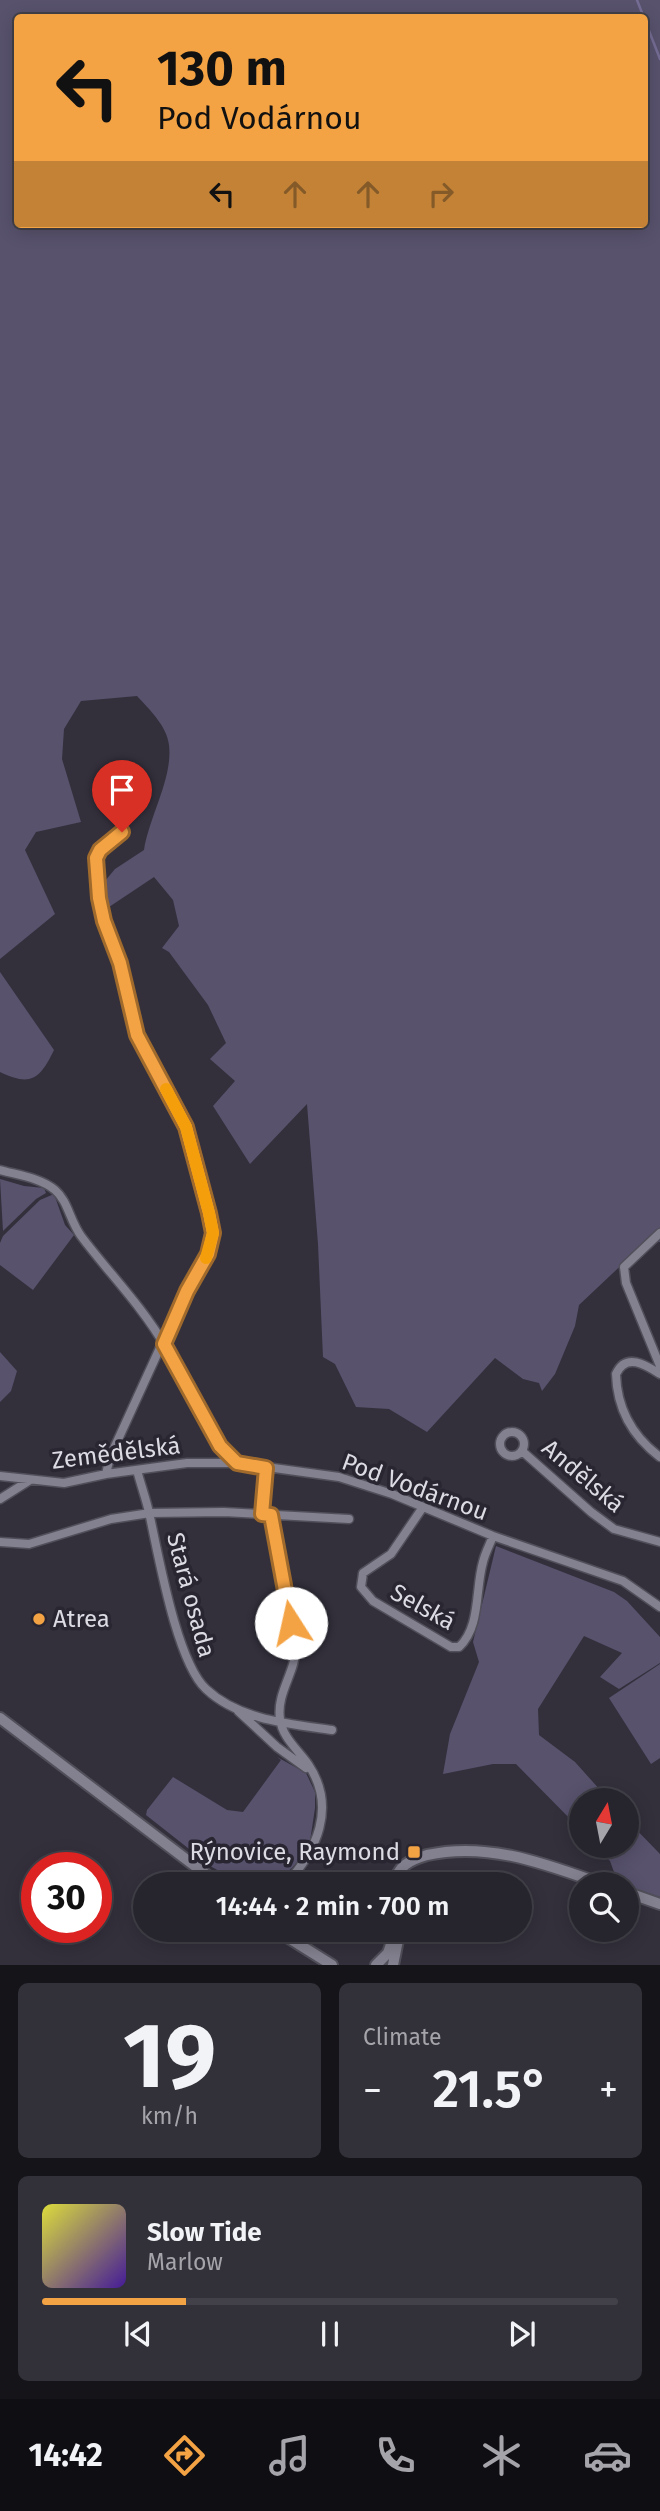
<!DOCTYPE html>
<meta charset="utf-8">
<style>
:root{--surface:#26242d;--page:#323039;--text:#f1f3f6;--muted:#a4a4aa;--line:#424149;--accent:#f4a344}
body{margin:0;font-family:"Fira Sans",sans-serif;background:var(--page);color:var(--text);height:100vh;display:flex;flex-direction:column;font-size:26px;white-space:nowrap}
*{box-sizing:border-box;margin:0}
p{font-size:23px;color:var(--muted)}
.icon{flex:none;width:38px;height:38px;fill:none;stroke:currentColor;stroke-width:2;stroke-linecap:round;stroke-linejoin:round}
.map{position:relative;height:1965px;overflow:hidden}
.details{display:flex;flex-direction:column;gap:18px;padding:18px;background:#151419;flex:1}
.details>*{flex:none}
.guide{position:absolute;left:14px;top:14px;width:634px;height:214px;border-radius:7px;box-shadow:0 4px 18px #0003,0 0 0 2px var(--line);background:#f4a344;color:#111;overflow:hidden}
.needle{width:46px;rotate:10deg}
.controls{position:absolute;left:569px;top:1788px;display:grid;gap:14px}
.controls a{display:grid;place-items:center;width:70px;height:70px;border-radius:50%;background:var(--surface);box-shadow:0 4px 18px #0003,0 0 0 2px var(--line);font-size:35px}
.speed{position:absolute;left:21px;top:1852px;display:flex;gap:14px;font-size:35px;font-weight:700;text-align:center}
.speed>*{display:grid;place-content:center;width:91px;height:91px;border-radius:50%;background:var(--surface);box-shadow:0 4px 18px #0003,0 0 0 2px var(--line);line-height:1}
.speed .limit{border:10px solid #d22;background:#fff;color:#111}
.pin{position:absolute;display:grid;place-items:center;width:60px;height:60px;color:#fff;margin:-72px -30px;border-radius:50% 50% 50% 0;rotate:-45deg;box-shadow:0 0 7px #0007}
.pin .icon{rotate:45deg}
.me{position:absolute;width:77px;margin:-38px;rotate:350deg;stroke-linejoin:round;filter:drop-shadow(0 0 5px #0008)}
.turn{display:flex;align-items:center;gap:24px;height:147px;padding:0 28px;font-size:32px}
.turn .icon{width:91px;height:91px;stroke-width:2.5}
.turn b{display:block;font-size:49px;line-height:60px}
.lanes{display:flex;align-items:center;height:66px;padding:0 28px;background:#0003;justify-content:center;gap:35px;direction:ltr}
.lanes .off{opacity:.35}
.big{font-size:52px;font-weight:600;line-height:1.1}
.details .card{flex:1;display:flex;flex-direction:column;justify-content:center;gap:10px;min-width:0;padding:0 24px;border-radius:10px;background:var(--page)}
.details .dial{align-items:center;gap:0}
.dial b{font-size:91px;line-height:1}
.song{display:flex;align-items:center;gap:21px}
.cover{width:84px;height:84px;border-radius:10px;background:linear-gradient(135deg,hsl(60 70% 55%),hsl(260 70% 35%))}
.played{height:7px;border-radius:4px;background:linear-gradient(90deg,var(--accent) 25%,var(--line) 25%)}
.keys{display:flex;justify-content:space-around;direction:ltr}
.heat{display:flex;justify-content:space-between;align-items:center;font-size:38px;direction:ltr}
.details .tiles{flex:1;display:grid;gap:18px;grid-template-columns:1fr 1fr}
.card:last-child{grid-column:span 2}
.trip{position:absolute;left:133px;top:1872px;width:399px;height:70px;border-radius:35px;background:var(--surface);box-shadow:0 4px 18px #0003,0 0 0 2px var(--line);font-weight:600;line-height:70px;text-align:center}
.dock{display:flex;height:112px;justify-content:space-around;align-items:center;background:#0f0e12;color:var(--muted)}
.dock .icon{width:49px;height:49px}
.dock .current{color:var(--accent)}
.dock b{font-size:32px;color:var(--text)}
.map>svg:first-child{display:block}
</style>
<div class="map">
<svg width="660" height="1965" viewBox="0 0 660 1965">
<rect width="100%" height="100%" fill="#33303c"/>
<path fill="#58526d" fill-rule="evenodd" d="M0,0H660V1242L648,1240L579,1305L575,1326L555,1374L542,1391L539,1383L523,1379L495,1358L427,1432L389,1409L356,1407L335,1364L323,1357L318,1244L307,1104L250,1164L213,1106L235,1081L210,1059L226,1043L208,1005L169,952L162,948L179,926L173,900L154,877L106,909L105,881L115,869L144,850C149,817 173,778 169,745C167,726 149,709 137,696L81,701L64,729L62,759L81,822L36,832L25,850L55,914L0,959ZM18,18H644V224H18Z
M0,972L54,1050C40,1079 31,1087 0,1072Z
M0,1179L24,1186L44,1188L46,1193L36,1199L3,1231Z
M54,1194L65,1225L74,1235L33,1290L0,1265V1243L3,1236L40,1200Z
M0,1352L17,1371L11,1391L0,1402Z
M496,1546L614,1592L627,1601L660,1637V1663L619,1689L600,1677L622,1653L584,1636L538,1709L539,1735L575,1762L610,1801H581V1830L516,1764H493L443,1774L450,1734L479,1662L473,1642Z
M660,1664V1758L651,1764L609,1698Z
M277,1757L306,1773L315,1792V1808L309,1848L292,1868L271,1885H243L212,1867L146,1815L147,1810L173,1777L227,1810L243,1812L281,1760Z
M627,1820L660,1854V1897L618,1883L610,1861L596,1846H626Z"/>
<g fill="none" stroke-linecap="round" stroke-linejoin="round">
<path stroke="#766d95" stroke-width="2.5" d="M637,0L660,59"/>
<defs>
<path id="street" d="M0,1170C18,1175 41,1178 55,1190C68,1201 70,1221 81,1236C108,1272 142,1306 165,1346C187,1384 202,1434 237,1463
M660,1233L624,1267L626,1283L660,1366
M660,1374C646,1365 626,1352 616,1374C617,1409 632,1436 660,1457
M500 1444a12 12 0 1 1 24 0a12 12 0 1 1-24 0Z
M522,1451L591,1512L614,1529L660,1542
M137,1470C141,1486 147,1501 150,1517C159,1558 177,1662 206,1689C239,1720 290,1724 332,1730
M106,1474L110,1457L186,1291L208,1254L213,1233L209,1213L186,1127L137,1035L120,963L104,921L99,898L96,858L100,850L123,832
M0,1476L64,1483L106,1474L187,1463H237L339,1477L392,1494L493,1536L623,1581L660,1607
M0,1499L30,1480
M423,1507L391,1554L363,1573L361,1587L373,1601L451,1647H459C481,1627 475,1589 483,1562C485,1553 490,1544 493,1536
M262,1514L266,1468
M271,1515C277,1545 282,1575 288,1605C290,1618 294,1633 295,1647C297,1671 276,1692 280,1719C282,1737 298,1750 308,1764C337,1807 317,1851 285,1885
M0,1542L29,1544L111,1519L150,1513L224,1512L349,1519
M238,1711L277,1747L306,1768"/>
<path id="secondary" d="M0,1718L220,1885
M394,1885C397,1866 410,1860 427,1855C489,1841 548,1865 605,1885
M626,1892L660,1904
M284,1935L332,1965
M376,1965L388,1953L396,1930
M393,1965L398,1940"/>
</defs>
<use href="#street" stroke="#514f59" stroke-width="11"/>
<use href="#secondary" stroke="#514f59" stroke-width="14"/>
<use href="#street" stroke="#83808f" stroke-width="8"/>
<use href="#secondary" stroke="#83808f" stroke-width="10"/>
</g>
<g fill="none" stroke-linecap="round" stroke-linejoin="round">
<defs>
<path id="route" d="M122,832L100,850L96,858L99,898L104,921L120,963L137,1035L186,1127L209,1213L213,1233L208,1254L187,1291L164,1344L220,1446L237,1463L266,1468L262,1514L271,1515L291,1623"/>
</defs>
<use href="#route" stroke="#9f6a2c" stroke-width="18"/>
<use href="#route" stroke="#f4a344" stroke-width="12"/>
<path stroke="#f59e0b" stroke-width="12" d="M166,1089L186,1127L209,1213L213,1233L206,1258"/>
</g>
<g fill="#f4a344" stroke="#292632" stroke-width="2.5">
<circle cx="39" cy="1619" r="7"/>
<rect x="407" y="1845" width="14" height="14" rx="3.5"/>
</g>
<g text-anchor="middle" stroke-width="7" stroke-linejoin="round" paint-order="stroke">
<g font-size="24" fill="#dcdbe3" stroke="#292632">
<text transform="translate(116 1453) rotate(-7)" y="8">Zemědělská</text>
<text transform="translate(583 1476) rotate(40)" y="8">Andělská</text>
<text transform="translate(415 1487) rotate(20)" y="8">Pod Vodárnou</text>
<text transform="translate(191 1595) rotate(75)" y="8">Stará osada</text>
<text transform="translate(423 1607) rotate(29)" y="8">Selská</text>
</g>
<g font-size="24" fill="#dcdbe3" stroke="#292632" text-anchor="start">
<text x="53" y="1627">Atrea</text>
<text x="400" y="1860" text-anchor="end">Rýnovice, Raymond</text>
</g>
</g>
</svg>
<div class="controls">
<a><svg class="needle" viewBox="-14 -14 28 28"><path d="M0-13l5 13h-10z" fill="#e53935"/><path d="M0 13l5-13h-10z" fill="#a4a4aa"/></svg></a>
<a><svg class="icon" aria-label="search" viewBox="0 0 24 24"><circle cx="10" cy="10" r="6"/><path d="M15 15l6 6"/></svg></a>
</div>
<div class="speed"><div class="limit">30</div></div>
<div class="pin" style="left:122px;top:832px;background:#d93025"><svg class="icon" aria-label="arrive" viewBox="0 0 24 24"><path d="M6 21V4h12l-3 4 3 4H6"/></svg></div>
<svg class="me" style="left:291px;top:1623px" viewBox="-20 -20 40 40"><circle r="19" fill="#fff"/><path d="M0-13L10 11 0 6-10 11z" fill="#f4a344"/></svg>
<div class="trip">14:44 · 2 min · 700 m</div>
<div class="guide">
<div class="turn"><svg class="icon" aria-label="left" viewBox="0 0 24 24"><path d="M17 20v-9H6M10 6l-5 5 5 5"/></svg><div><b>130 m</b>Pod Vodárnou</div></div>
<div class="lanes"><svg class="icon" aria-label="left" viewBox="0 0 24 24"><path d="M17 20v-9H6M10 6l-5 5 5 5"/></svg><svg class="icon off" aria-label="ahead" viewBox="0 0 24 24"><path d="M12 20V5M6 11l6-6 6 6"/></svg><svg class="icon off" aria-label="ahead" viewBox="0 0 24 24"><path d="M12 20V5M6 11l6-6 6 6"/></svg><svg class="icon off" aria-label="right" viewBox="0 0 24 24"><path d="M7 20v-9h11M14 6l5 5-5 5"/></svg></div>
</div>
</div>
<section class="details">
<div class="tiles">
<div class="card dial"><b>19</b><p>km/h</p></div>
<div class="card"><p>Climate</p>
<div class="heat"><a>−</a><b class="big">21.5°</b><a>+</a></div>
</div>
<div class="card">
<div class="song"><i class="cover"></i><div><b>Slow Tide</b><p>Marlow</p></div></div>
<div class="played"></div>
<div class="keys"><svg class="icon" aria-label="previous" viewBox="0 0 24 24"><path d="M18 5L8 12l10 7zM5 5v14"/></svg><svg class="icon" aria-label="pause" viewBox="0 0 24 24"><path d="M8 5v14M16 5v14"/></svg><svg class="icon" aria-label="next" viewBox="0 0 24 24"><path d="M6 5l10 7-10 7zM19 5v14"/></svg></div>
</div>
</div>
</section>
<nav class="dock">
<b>14:42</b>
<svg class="icon current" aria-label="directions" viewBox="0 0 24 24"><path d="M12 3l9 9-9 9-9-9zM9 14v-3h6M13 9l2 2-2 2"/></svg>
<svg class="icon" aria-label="music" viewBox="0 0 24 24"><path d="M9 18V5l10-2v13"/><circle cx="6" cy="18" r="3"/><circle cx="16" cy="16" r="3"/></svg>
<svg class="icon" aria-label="phone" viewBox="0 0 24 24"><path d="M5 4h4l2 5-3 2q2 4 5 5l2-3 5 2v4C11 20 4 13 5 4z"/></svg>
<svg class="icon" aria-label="climate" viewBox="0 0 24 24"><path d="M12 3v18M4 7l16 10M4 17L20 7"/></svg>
<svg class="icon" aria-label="car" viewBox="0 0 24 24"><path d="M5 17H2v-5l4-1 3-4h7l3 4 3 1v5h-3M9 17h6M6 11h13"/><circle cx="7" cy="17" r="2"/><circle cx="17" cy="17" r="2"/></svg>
</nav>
